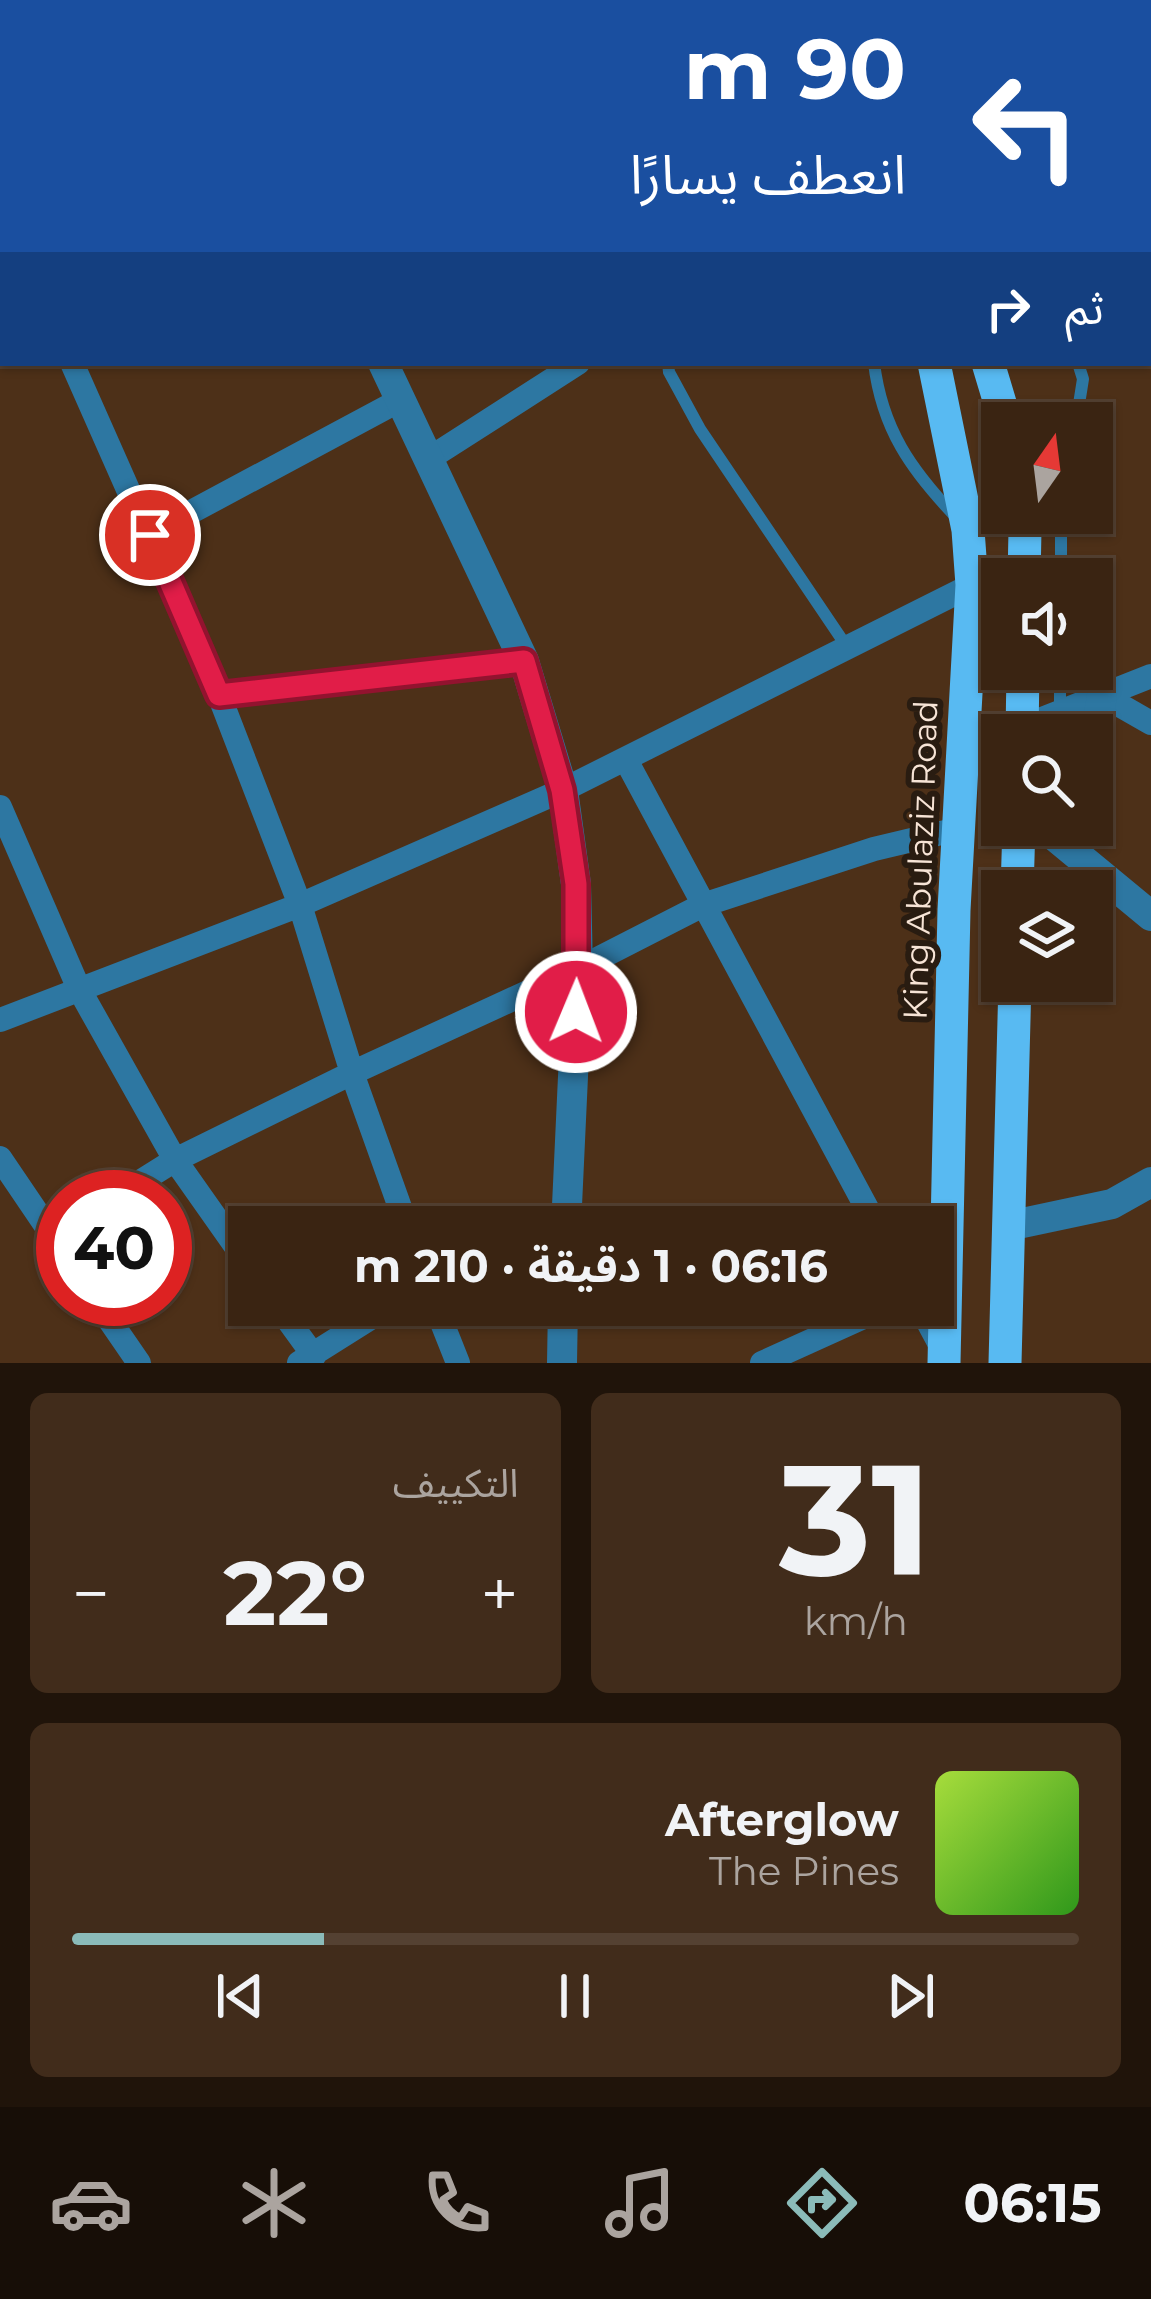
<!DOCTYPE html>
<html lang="ar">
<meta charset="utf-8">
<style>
:root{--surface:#3a2412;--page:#412c1b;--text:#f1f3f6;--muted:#aba49f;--line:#544132;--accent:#8bbbb9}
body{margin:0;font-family:Montserrat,"Noto Sans Arabic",sans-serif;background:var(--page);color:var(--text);direction:rtl;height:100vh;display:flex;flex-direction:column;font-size:45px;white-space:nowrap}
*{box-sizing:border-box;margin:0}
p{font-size:39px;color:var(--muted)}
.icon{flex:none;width:66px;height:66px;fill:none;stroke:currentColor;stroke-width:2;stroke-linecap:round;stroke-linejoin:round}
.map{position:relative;height:1363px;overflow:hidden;direction:ltr}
.details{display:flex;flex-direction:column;gap:30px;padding:30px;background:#20140a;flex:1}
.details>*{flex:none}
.top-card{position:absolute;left:0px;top:0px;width:1152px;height:366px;box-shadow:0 3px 9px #0004,0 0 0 3px var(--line);direction:rtl;background:#1a4fa0;color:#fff;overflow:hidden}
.needle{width:78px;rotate:14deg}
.fabs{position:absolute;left:981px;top:402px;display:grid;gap:24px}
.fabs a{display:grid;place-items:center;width:132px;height:132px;border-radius:0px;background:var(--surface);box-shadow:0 3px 9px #0004,0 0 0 3px var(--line);font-size:60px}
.speed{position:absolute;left:36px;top:1170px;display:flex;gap:24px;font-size:60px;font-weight:700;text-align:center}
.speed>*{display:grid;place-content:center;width:156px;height:156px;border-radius:50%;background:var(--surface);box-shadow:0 3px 9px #0004,0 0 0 3px var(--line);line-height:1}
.speed .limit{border:18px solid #d22;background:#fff;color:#111}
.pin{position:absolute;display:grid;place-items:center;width:102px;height:102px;color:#fff;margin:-51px;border:6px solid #fff;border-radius:50%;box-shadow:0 3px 12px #0007}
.me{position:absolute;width:132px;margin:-66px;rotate:1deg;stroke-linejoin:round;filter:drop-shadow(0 0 9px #0008)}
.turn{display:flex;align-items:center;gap:42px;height:252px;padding:0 48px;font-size:54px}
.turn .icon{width:156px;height:156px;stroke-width:2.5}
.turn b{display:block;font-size:84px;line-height:102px}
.then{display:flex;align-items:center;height:114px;padding:0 48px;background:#0003;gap:24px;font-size:45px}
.big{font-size:90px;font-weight:700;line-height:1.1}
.details .card{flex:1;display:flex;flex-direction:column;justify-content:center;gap:18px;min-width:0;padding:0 42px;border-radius:18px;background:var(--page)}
.details .dial{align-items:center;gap:0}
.dial b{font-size:156px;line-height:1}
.song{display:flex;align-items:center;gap:36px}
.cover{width:144px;height:144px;border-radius:18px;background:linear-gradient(135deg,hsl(80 70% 55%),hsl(110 70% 35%))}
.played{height:12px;border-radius:6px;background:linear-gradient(90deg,var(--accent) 25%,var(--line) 25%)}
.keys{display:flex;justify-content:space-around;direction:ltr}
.heat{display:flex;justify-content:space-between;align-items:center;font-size:66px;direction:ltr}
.details .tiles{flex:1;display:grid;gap:30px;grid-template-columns:1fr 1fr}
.card:last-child{grid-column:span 2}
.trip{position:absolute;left:228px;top:1206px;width:726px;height:120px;border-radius:0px;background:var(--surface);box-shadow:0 3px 9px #0004,0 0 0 3px var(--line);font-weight:700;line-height:120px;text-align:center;direction:rtl}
.dock{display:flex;height:192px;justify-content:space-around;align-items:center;background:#170e07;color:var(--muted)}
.dock .icon{width:84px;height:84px}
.dock .current{color:var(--accent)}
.dock b{font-size:54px;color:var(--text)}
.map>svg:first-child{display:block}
</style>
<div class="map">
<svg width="1151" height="1363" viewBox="0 0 1151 1363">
<rect width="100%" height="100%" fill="#4d3018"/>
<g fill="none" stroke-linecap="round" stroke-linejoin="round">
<path stroke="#2d77a2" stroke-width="12" d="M668,363L669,372L700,429L847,647
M874,363C882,429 911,470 956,517
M1076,423L1083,379L1078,363
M1061,579V513
M1060,711V669"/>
<path stroke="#2d77a2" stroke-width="24" d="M270,3L275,0
M594,3L600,0
M903,3L912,0
M1149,183L1151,182
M0,220L3,225
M72,363L219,695L300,905L352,1073L407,1227
M430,458L578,363
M150,534L402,399
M219,695L524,661
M1102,695L1151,723
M1022,727L1151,676
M626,760L877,1227
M0,807L79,989L175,1160L249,1265
M0,1020L300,905L563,790L972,585
M0,1158L63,1251
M116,1197L175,1160L352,1073L578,969L703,905L874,849L958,829
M95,1299L139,1363
M277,1305L314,1356
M435,1305L458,1363
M919,1305L943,1350
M299,1363L391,1305
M762,1363L890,1305"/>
<path stroke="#2d77a2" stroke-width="30" d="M201,0L203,3
M383,363L524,661L563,790L576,884L578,969L566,1227
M1092,763L1102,695
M1041,825L1151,916
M1008,1226L1112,1204L1151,1182
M562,1363L563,1305"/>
<path stroke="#58baf2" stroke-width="33" d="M731,0L733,3
M795,0L797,3
M934,363L968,530L972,585L954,910L944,1363
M988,363L1006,423
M1022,513L1025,530L1024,579
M1022,735L1023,669
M1017,891L1019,825
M1005,1363L1015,981"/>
</g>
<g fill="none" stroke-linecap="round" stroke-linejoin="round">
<defs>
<path id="route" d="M150,535L219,695L524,661L562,790L576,884V1012"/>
</defs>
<use href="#route" stroke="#92132f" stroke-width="30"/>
<use href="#route" stroke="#e11d48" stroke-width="21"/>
</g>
<g text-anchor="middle" stroke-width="12" stroke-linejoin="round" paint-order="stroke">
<g font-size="33" fill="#f7e4d6" stroke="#291c11">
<text transform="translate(920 860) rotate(-88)" y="12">King Abulaziz Road</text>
</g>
</g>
</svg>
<div class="fabs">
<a><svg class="needle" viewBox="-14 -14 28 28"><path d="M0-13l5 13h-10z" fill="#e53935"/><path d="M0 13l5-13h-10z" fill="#aba49f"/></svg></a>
<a><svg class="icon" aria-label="sound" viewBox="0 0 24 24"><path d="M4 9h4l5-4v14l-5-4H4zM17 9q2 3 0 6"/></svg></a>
<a><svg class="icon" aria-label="search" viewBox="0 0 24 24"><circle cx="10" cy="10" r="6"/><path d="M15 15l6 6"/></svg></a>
<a><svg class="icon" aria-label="layers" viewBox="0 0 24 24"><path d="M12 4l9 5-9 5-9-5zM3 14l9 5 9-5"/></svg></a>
</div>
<div class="speed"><div class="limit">40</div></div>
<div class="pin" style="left:150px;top:535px;background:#d93025"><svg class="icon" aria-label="arrive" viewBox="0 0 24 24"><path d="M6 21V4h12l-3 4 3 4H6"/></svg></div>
<svg class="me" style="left:576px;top:1012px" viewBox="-20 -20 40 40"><circle r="17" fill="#e11d48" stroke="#fff" stroke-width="3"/><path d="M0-11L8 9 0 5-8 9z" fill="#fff"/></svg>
<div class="trip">06:16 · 1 دقيقة · 210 m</div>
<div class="top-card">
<div class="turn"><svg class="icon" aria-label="left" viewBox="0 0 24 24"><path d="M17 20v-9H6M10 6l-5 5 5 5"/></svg><div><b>90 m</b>انعطف يسارًا</div></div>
<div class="then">ثم<svg class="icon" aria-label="right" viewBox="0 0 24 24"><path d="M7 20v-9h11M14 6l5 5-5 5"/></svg></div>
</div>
</div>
<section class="details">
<div class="tiles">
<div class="card dial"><b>31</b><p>km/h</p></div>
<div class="card"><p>التكييف</p>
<div class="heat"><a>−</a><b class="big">22°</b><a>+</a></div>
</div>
<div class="card">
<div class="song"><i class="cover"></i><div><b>Afterglow</b><p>The Pines</p></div></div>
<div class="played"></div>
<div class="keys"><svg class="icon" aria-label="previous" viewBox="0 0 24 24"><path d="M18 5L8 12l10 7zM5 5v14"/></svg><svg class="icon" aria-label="pause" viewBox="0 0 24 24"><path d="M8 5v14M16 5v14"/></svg><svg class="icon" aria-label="next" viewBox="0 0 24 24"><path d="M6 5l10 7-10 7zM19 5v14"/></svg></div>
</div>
</div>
</section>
<nav class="dock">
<b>06:15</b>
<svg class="icon current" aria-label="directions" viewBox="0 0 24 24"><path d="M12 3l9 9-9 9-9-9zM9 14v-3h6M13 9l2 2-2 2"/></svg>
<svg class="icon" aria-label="music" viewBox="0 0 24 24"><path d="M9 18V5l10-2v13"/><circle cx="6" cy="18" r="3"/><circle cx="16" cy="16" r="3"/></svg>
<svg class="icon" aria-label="phone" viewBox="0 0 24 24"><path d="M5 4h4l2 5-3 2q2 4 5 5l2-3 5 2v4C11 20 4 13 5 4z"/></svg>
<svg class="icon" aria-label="climate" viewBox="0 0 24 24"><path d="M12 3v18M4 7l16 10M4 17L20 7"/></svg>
<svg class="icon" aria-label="car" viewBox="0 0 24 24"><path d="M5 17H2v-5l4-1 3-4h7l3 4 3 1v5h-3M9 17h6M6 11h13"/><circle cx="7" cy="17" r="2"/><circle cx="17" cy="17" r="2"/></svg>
</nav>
